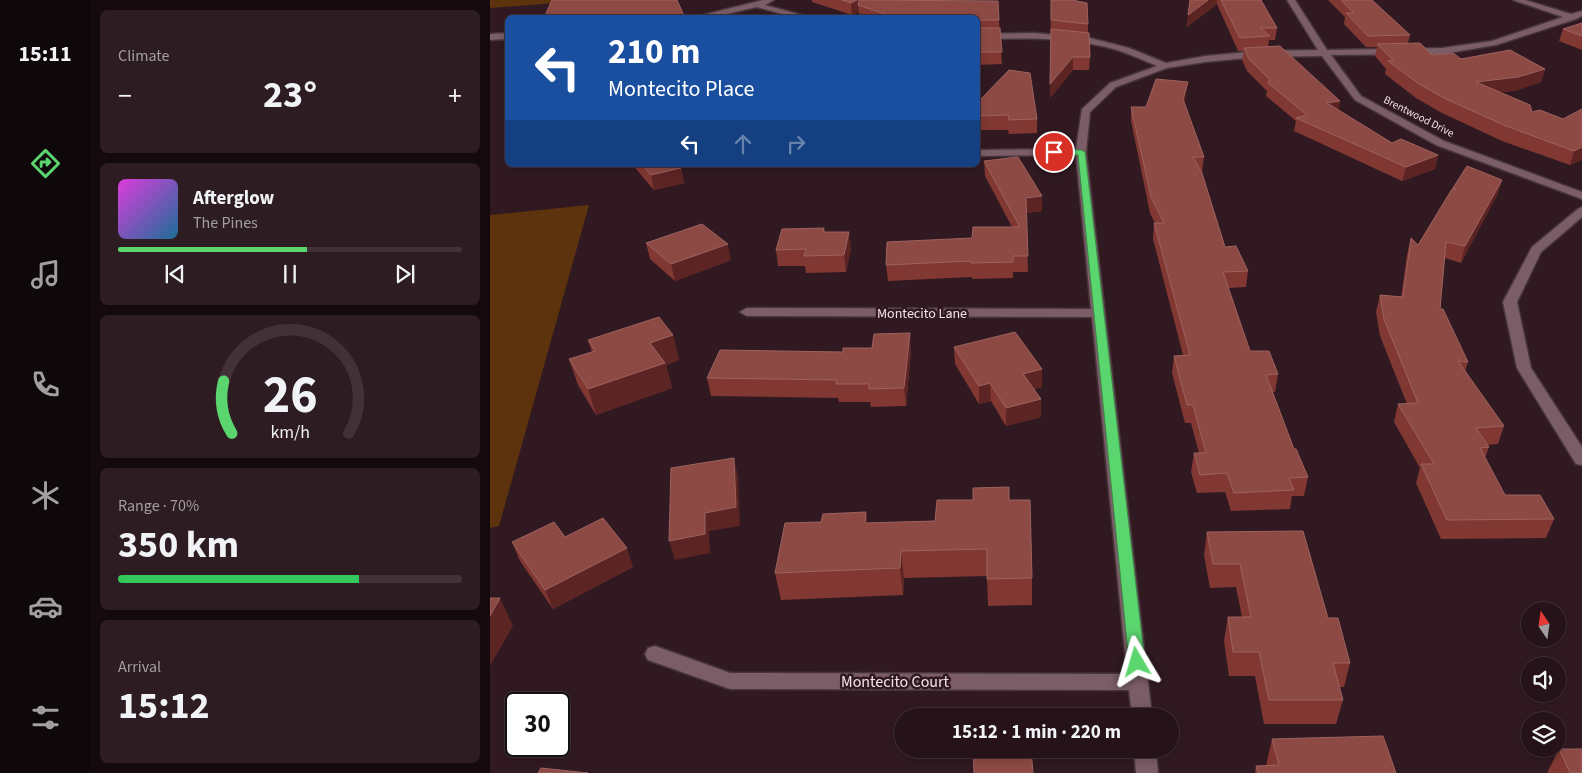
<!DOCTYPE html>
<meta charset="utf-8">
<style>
:root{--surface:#251319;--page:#2d1c22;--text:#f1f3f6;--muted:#a39ea2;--line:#423238;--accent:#5bd56e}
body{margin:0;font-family:"Source Sans 3",sans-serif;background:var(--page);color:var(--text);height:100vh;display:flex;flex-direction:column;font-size:19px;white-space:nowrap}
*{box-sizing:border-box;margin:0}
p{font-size:16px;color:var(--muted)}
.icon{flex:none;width:28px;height:28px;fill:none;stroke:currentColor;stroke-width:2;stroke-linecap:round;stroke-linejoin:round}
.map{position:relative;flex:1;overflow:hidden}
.details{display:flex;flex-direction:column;gap:10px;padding:10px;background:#140a0e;width:400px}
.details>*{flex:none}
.hud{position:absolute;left:15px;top:15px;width:475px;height:152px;border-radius:8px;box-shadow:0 2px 8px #0003,0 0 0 1px var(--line);background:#1a4fa0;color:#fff;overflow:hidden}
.needle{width:32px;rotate:347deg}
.tools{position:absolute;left:1031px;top:602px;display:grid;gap:10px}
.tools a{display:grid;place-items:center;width:45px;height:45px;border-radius:50%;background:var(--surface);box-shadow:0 2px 8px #0003,0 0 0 1px var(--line);font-size:25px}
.speed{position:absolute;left:15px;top:692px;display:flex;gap:10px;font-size:25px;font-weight:700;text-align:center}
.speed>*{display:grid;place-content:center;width:65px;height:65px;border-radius:50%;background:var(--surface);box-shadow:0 2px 8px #0003,0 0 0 1px var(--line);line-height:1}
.speed .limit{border:2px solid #111;border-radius:8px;background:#fff;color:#111}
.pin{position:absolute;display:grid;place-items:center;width:42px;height:42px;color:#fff;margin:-21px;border:2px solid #fff;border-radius:50%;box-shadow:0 1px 5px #0007}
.me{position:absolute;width:55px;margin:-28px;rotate:353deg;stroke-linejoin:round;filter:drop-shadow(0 0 4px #0008)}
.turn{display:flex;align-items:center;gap:18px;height:105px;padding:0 20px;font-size:22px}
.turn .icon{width:65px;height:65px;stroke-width:2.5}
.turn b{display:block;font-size:35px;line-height:42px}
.lanes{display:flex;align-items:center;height:48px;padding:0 20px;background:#0003;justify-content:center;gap:25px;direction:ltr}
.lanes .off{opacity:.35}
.big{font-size:38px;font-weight:700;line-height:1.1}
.details .card{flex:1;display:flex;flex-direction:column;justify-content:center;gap:8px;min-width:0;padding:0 18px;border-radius:8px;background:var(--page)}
.details .dial{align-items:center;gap:0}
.dial svg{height:130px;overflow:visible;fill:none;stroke:var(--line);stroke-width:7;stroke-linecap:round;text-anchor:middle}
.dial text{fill:var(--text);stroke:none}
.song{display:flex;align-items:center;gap:15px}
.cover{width:60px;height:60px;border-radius:8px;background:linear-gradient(135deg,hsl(300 70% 55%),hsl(200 70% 35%))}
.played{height:5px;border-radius:2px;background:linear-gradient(90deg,var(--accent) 55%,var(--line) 55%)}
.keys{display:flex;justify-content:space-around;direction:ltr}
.heat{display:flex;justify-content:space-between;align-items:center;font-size:28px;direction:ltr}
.charge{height:8px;border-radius:4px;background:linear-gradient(90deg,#34c759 70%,var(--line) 0)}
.trip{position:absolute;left:404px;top:708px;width:285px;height:50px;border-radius:25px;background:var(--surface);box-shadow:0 2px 8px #0003,0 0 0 1px var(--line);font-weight:700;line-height:50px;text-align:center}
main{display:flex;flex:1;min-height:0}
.menu{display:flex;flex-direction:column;width:90px;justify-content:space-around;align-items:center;background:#0f080a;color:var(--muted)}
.menu .icon{width:35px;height:35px}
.menu .active{color:var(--accent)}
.menu b{font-size:22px;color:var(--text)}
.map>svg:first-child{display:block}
</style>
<main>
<nav class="menu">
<b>15:11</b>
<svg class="icon active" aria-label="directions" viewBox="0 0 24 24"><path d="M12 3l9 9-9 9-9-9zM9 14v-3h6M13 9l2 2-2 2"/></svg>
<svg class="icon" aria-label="music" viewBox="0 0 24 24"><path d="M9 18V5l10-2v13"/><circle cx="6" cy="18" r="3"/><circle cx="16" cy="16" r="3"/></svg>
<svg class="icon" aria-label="phone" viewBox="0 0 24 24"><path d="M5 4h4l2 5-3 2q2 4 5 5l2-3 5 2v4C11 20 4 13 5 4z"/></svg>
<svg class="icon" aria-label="climate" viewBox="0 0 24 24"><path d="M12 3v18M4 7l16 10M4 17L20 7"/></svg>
<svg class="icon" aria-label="car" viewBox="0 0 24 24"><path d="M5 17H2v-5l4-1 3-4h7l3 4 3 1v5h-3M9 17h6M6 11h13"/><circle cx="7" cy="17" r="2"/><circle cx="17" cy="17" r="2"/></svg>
<svg class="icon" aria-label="filters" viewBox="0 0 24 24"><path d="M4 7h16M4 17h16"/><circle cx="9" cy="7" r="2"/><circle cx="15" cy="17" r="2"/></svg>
</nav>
<section class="details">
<div class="card"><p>Climate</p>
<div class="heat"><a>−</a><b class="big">23°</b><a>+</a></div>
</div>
<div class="card">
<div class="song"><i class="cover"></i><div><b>Afterglow</b><p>The Pines</p></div></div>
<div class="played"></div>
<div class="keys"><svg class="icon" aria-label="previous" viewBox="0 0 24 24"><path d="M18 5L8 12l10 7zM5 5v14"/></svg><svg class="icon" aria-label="pause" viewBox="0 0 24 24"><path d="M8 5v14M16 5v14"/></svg><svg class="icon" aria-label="next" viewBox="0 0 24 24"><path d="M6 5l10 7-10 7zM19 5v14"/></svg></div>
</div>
<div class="card dial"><svg viewBox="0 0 100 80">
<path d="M14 69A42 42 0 1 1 86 69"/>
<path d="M14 69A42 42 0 0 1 9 37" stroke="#5bd56e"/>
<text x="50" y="56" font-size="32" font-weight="700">26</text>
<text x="50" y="72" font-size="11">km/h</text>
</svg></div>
<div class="card"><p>Range · 70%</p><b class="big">350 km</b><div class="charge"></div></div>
<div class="card"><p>Arrival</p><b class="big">15:12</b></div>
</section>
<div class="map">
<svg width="1092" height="773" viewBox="0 0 1092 773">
<rect width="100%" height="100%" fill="#311921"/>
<path fill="#5d330d" d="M0,0H105L0,8Z
M99,205L9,526L0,528V215Z"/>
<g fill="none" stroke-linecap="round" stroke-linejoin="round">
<defs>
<path id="minor" d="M273,0H284L275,5L323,18H307L267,7L219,18H201Z
M797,0H805L837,50L952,48L1002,41L1073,17L1023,0H1035L1081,14L1092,11V16L1086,19L1006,45L952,54L841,55L871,96L954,141L1092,192V199L946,145L865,100L832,56L768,57L715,62L677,68L626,87L600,112L596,152L662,716H642L639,690L240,689L158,660L155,654L158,648L165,646L240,673L637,674L602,317L257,316L250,312L257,308L601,309L586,155L488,156V150L586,149L592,109L620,83L667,66C650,59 634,51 616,47C574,37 531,38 488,39V34L544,33L600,38L639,48L676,63L715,56L768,51L828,50Z
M18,33V39L0,40V34Z
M1092,207V217L1051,252L1027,302L1041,368L1092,447V465L1086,464L1027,368L1013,302L1042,247L1088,209Z
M644,749H666L668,773H646Z"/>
</defs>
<use href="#minor" stroke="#48353c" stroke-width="3"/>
<use href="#minor" fill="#7a5d66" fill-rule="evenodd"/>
</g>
<path fill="#813832" d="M322,0H395H394L509,20L512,64L488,65V18H371L369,17V12L362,15L322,2Z
M561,0L598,24V33L600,57L599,70H583L560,98Z
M700,0H771L787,28L785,40H779L778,47L849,110L902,143L948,155L945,169L912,181L804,131L806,121L776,96L777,91L757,71L752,60L754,51H748L727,4L697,27Z
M838,0H882L920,35L918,43L942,55L1055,69L1051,82L1024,91L1010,92L1042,112L1073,119L1092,109V160L1080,165L1012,141L952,113L926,98L895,74L896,69L885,56L887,47H876L854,24L855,17Z
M1092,23V50L1069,41L1073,29Z
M696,95L694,103L714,157L712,172H711L735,247L758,271L756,287L738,288L760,351L788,374L785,392H783L804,449L818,477L814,496H802L800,509L741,511L735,492L707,493L701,472L704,453H709L701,423H695L682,373L684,356L693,355L663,239L664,223H665L660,213L641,121V107H656Z
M488,102L547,119V133L519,134L518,130H488Z
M494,161L552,211L536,213L538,272H523V278L482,279V277L398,281L396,265L482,238L522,227L495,176Z
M145,165H188L191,168L194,183L164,190L146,169Z
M1012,180L1007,195L971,263L955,258L950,309L978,362L975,371L1014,426L1008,444L997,445L999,447L995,458L1015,495L1064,519L1056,538L951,539L926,483L930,468L904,422L908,404H917L890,336L886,312L890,295L911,297L917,255L921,238L928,245L963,188Z
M334,228L335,232L361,248L356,272L316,273L315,266H288L286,250Z
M156,243L241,260L185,281L160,259Z
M183,335L189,360L176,365L182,388L106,415L88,385L79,359L102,352L98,340Z
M464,347L552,369V387L544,389L551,417L516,426L501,401L489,404L465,364Z
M421,350L416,406L381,407L380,402H349L348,398L221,396L217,378L353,352Z
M520,500L542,578V605L498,606L497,576L414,578L413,595L291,600L285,573L378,523L445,521Z
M717,532L838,618L860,663L854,687H849L853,700L846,724H774L765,676H739L734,641L738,617H752L746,587L720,588L714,555Z
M75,537L143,567L63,609L30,561L22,542Z
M782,739L906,773H765L766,766H776Z
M1069,749L1092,773H1057Z"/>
<path fill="#5c2423" d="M367,0H395L377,8L368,5L369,12L362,15L361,3Z
M718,0H727V4L697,27L698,15Z
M583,57V70L560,98V84Z
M1055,69L1051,82L1024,91L983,95L986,82Z
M698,82L696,95L692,113L693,99Z
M850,101L848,115L837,103Z
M1092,147V160L1080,165L1084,151Z
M948,155L945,169L912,181L916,167Z
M191,168L194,183L164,190L161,175Z
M1012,180L1007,195L971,263L975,246Z
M552,196V211L536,213V198Z
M359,232L361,248L356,272L354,255Z
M238,244L241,260L185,281L181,264Z
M420,333L421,350L416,406L414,388Z
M183,335L189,360L176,365L182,388L106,415L98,389L160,343Z
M552,369V387L534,391L533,374Z
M500,383L501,401L489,404V386Z
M551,399V417L516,426V408Z
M244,458L248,477L250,526L219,531L220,553L185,560L179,541L215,513Z
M376,512L380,539L375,523Z
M137,548L143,567L63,609L55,590Z
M411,551L414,578L413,595L410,568Z
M10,598L23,626L0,666V616Z"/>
<path fill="#8d4a45" stroke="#9d625f" d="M62,0H187L195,18H54Z
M352,0H367L361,3Z
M369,0L508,1L509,20H488V18H407L368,5Z
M561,0H582L597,3L598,24L561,20Z
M700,0H718L698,15Z
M731,0H771L787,28H770L780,36L750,38Z
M851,0H882L920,35L878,36L856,13H864Z
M1092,23V36L1073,29Z
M488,28H510L512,52H488Z
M561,29L599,33L600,57H583L560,84Z
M930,43L942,55L963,53L971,59L1020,50L1055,69L1028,77L986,82L1040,105L1042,112L1050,110L1073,119L1092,109V147L1084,151L1016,126L956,99L929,84L898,61L903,60L887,44Z
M790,46L850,101L837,103L902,143L911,139L948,155L916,167L806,118L817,115L778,83L780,80L759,59L754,48Z
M519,70L540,73L547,119L519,120L518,115L488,116V102Z
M666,79L698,82L693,99L714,157H703L712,173L735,247L746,246L758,271L733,272L760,351H779L788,374L776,375L804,449H806L818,477L799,478L804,490L744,493L737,473L710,475L704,453H716L703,405H697L684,356L700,355L664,223H674L661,197L641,107H656Z
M528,157L552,196L536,198L538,256H523V262L481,263V261L396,265L397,242L482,238L483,227H530L494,161Z
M152,165H188L191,168L161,175Z
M977,166L1012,180L975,246L956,242L950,309H953L978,362L968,361L1014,426L986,428L999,447L990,448L1015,495H1050L1064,519L957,520L931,464H944L908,404L928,403L894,319L890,295L913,297L921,238L928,245L962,189H966L963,188Z
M212,224L238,244L181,264L156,243Z
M334,228L333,232H359L354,255L314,256L316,249L286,250L292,229Z
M169,317L183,335L160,343L175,363L98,389L79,359L105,351L98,340Z
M525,332L552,369L533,374L551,399L516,408L500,383L489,386L464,347Z
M420,333L414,388L379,389V384H346L347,380L217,378L230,350L353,352V348H382L384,334Z
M244,458L246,507L215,513V534L179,541L181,468Z
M519,487V500H540L542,578L497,579V549L411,551L410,568L285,573L295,523L331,522L333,514L376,512L375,523L445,521L447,500H483V488Z
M113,518L137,548L55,590L22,542L64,522L75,537Z
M813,531L838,618H848L860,663H843L853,700H779L769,652H743L738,617H761L750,564H723L717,532Z
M0,598H10L0,616Z
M893,736L906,773H768L766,766L789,765L782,739Z
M483,749H541L543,773H484Z
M1069,749H1092V773H1080Z
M51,768L98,773H48Z"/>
<path fill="#5bd56e" stroke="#3b8a48" d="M591,150L595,152L655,662L652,667L647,669L642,667L639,662L588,155H564L560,152L564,150Z"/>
<g text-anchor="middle" stroke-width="5" stroke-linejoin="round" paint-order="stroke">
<g font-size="11" fill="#f4e3e8" stroke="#311921">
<text transform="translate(929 116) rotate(27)" y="4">Brentwood Drive</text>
</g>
<g font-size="14" fill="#f4e3e8" stroke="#311921">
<text x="432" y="318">Montecito Lane</text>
</g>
<g font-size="16" fill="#f4e3e8" stroke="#311921">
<text x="405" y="687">Montecito Court</text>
</g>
</g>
</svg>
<div class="tools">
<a><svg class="needle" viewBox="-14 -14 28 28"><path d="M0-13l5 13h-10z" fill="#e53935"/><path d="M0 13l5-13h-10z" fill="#a39ea2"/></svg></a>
<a><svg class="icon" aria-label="sound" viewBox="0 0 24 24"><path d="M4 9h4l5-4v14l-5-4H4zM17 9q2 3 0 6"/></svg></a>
<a><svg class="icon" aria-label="layers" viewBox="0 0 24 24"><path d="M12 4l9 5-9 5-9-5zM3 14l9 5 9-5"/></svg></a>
</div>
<div class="speed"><div class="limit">30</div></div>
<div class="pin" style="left:564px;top:152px;background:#d93025"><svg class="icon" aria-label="arrive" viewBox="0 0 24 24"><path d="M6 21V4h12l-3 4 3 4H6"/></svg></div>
<svg class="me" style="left:647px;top:662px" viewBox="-20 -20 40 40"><path d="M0-17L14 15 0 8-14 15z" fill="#5bd56e" stroke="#fff" stroke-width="4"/></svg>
<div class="trip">15:12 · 1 min · 220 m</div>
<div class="hud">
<div class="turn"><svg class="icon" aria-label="left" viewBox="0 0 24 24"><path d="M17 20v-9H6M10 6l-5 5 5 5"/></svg><div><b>210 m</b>Montecito Place</div></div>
<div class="lanes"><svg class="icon" aria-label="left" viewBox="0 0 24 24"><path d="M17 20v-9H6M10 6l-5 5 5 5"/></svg><svg class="icon off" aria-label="ahead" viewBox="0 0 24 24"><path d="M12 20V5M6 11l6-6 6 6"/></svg><svg class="icon off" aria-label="right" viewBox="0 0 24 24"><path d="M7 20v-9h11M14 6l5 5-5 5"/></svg></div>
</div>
</div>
</main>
